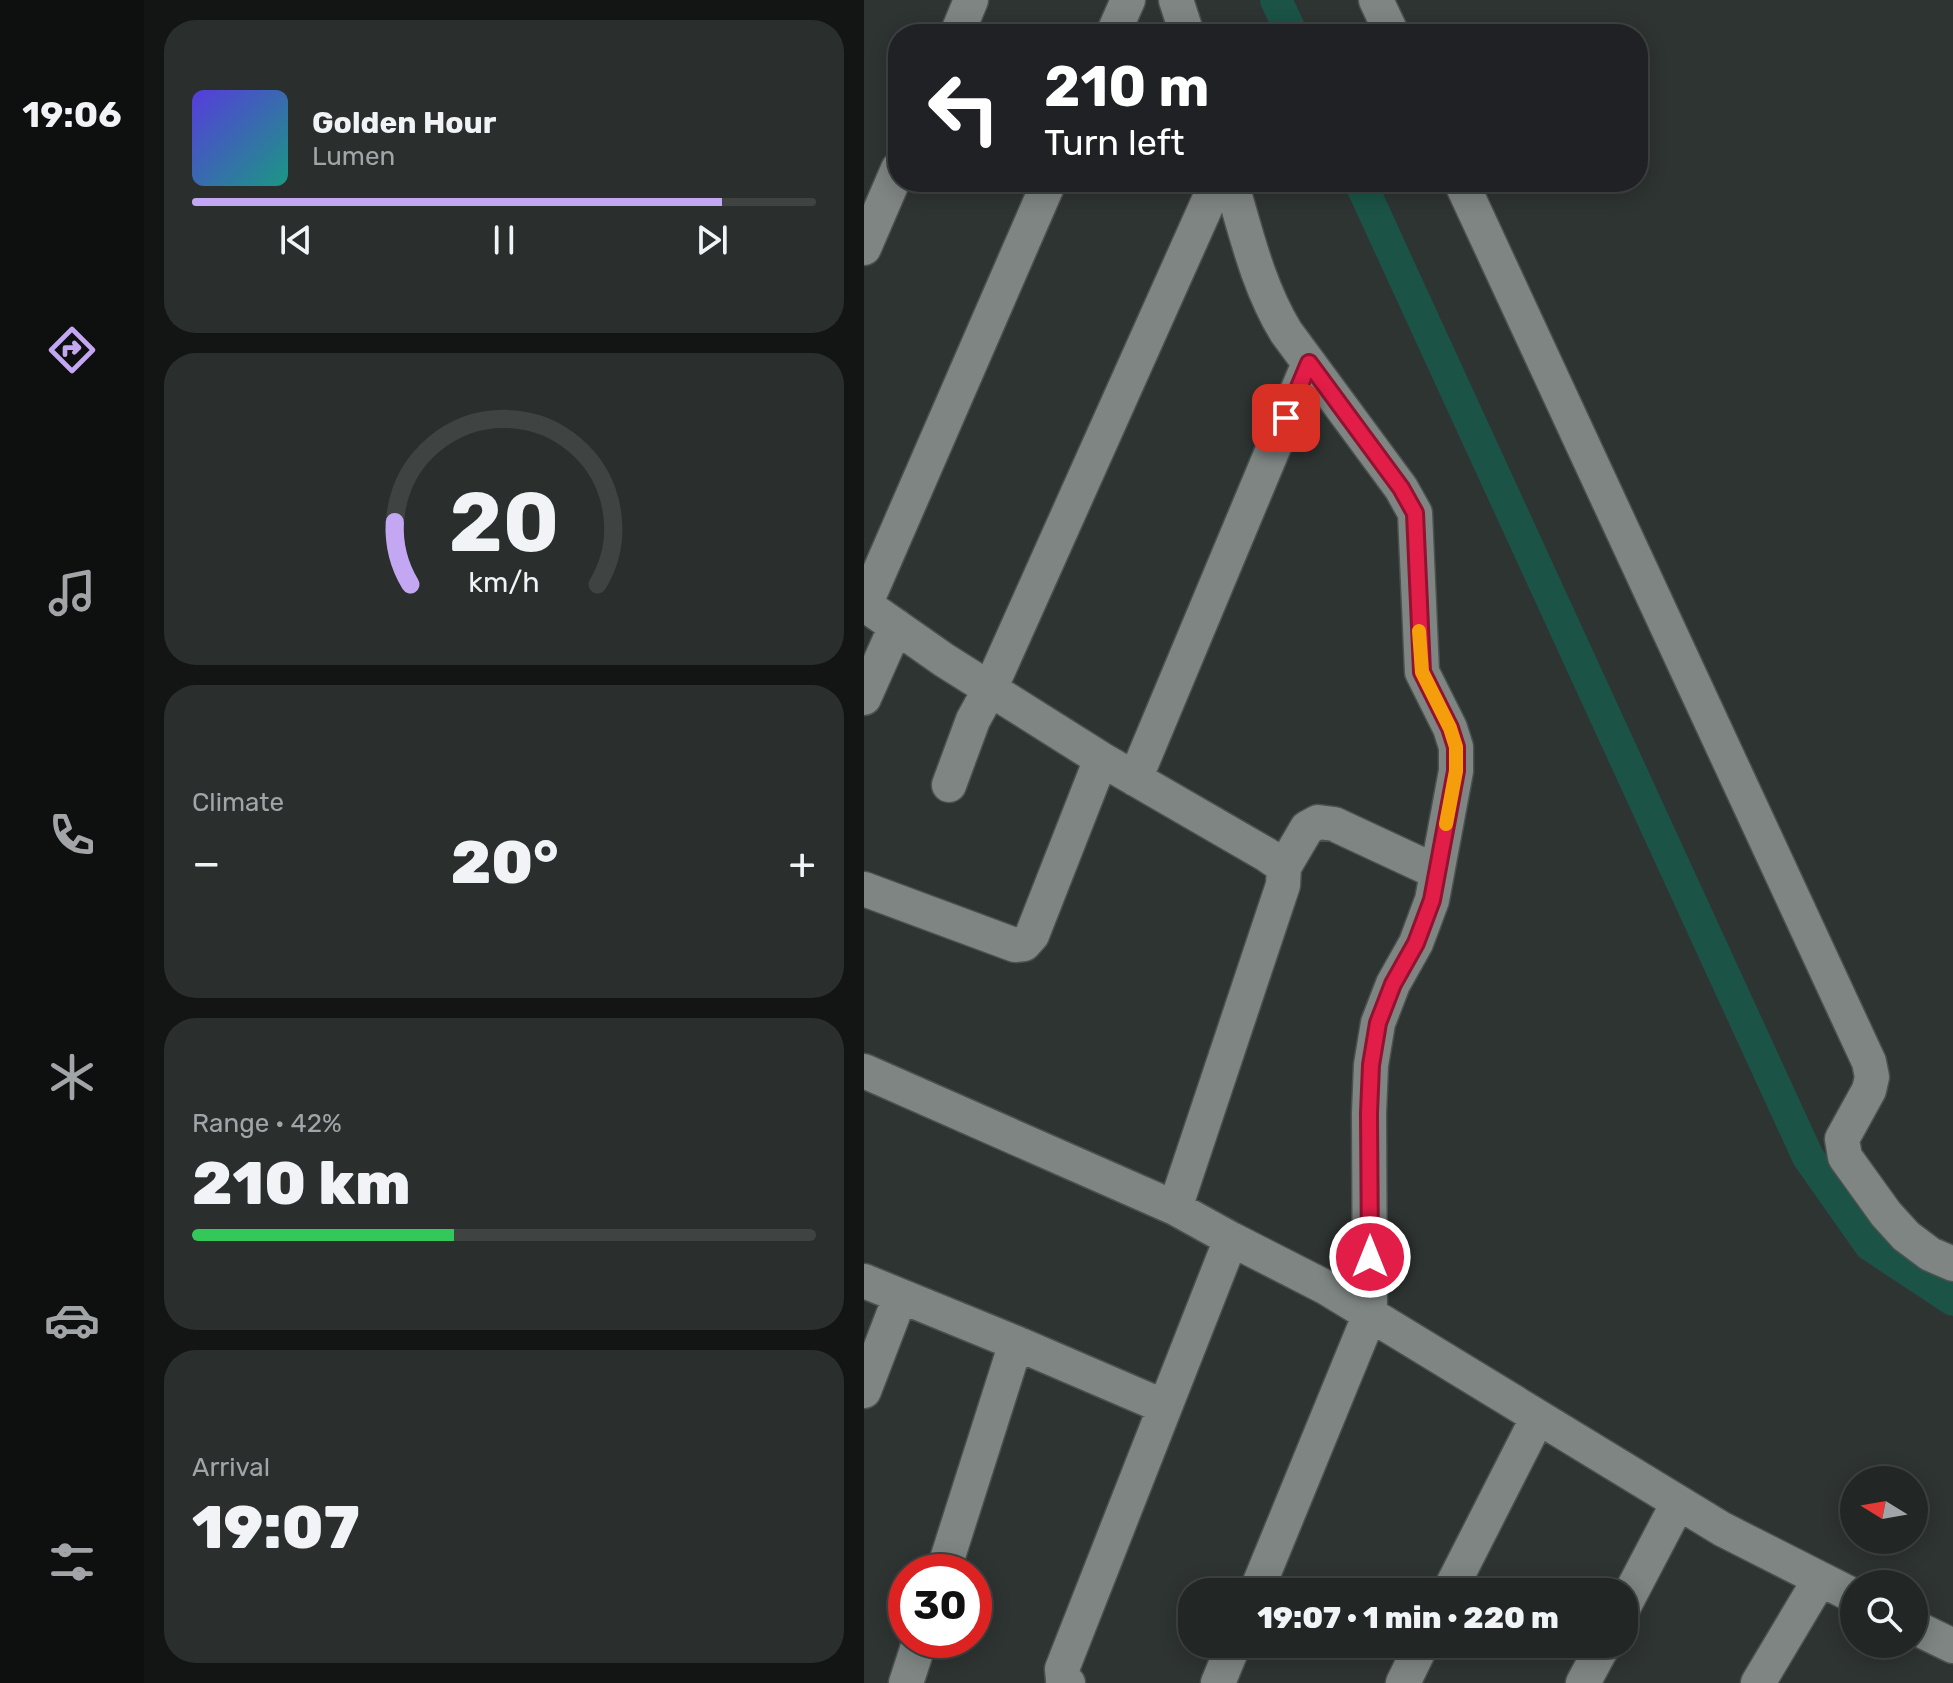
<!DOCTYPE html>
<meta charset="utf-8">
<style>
:root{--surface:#222726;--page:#2a2f2e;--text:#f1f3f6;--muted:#a2a5a7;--line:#3f4443;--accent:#c3a7f2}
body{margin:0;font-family:Rubik,sans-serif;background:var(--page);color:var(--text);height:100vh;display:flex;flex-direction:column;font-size:30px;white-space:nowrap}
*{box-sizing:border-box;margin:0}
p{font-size:26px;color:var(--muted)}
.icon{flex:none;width:44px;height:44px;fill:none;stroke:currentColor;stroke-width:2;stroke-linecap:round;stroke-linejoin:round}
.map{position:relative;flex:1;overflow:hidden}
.panel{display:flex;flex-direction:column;gap:20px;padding:20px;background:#131515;width:720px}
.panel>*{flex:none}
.top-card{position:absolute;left:24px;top:24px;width:760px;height:168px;border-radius:32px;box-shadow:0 4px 20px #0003,0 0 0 2px var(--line);background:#202124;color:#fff;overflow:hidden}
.needle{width:52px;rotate:281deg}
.controls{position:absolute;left:976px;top:1466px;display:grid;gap:16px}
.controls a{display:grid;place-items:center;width:88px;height:88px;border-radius:50%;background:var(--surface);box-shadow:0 4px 20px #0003,0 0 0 2px var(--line);font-size:40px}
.speed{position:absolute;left:24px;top:1554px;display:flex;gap:16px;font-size:40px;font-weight:700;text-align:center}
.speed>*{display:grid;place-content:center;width:104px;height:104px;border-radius:50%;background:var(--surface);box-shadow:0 4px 20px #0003,0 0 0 2px var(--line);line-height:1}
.speed .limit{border:12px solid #d22;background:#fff;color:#111}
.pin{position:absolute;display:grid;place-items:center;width:68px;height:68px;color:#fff;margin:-34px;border-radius:16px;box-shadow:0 4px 12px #0006}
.me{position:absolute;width:88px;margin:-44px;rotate:0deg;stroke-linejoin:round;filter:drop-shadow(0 0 6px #0008)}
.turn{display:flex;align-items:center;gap:28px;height:168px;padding:0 24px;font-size:36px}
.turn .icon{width:104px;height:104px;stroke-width:2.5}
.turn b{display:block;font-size:56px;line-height:68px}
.big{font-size:60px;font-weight:800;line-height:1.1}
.panel .widget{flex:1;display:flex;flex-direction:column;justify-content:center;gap:12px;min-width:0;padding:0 28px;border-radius:32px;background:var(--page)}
.panel .dial{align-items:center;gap:0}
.dial svg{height:208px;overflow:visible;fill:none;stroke:var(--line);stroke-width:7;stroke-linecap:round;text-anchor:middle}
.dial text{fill:var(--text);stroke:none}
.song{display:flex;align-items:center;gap:24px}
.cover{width:96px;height:96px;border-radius:12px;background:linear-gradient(135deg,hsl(250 70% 55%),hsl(170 70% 35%))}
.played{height:8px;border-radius:4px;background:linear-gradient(90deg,var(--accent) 85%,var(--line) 85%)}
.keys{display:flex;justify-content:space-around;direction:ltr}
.heat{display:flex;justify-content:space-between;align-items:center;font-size:44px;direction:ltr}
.charge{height:12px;border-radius:6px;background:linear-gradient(90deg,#34c759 42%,var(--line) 0)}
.trip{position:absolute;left:314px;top:1578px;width:460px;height:80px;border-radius:32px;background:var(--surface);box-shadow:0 4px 20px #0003,0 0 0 2px var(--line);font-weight:800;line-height:80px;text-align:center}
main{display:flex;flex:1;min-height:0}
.tabs{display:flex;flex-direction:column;width:144px;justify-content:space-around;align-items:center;background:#0e100f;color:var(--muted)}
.tabs .icon{width:56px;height:56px}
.tabs .on{color:var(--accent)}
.tabs b{font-size:36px;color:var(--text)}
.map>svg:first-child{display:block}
</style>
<main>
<nav class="tabs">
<b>19:06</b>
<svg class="icon on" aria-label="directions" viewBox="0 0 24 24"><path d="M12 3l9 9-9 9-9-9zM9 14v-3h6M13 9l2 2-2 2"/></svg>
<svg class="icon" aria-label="music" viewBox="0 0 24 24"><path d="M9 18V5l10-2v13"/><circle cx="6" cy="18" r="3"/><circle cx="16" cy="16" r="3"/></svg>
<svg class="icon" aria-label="phone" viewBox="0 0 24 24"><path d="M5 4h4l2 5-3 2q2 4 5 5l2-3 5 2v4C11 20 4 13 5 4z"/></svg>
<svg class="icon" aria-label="climate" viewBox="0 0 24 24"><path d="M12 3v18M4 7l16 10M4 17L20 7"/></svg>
<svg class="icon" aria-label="car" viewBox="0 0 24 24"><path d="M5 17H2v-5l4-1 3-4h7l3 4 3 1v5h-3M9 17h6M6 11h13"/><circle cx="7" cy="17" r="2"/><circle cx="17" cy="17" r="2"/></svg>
<svg class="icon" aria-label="filters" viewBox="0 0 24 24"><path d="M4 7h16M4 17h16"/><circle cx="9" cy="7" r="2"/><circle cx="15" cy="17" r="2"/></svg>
</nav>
<section class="panel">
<div class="widget">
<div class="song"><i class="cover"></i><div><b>Golden Hour</b><p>Lumen</p></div></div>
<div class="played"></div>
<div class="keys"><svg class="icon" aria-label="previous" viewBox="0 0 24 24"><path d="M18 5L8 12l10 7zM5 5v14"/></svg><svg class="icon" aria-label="pause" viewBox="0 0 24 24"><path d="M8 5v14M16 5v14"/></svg><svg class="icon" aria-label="next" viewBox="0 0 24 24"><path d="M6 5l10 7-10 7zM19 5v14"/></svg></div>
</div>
<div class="widget dial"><svg viewBox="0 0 100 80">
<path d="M14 69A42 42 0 1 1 86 69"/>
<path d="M14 69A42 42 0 0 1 8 45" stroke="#c3a7f2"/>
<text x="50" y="56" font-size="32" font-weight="700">20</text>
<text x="50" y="72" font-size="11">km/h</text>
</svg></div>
<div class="widget"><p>Climate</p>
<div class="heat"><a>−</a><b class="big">20°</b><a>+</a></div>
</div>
<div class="widget"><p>Range · 42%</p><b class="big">210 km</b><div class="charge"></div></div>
<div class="widget"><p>Arrival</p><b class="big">19:07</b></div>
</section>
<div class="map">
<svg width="1089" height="1683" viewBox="0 0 1089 1683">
<rect width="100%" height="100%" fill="#2e3432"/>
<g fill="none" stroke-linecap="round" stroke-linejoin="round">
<path stroke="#1b5347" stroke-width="32" d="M412,0L428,34
M496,182L944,1157L1006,1245L1089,1300"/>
<defs>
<path id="street" d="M312,0L323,34
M512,0L528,34
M93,34L107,0
M249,34L264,0
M367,182C382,233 394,286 422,332L537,488L551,513L558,672L586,728L592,747V771L568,900L552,943L529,984L514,1023L507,1065L505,1113L506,1314L392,1592
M597,182L1005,1062L1008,1077L1005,1090L978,1139L981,1157L1022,1214L1042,1236L1066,1254L1089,1264
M0,248L34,169
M0,604L80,660L237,759L403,855L420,867L419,885L311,1208
M1,605L185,182
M0,698L32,626
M271,779L445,363
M85,785L109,720L126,689L353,182
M420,867L443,828L454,822L470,824L573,872
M0,889L151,945L160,944L168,935L237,759
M0,1071L311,1208L367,1239L461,1287L858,1529L990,1596
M0,1281L152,1343L301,1407
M0,1391L36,1297
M79,1572L152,1343
M585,1592L674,1417
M760,1606L814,1503
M1050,1627L1089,1646
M42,1683L56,1640
M204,1683L199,1680L198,1669L367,1239
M354,1683L370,1644
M539,1683L558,1644
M719,1683L740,1644
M894,1683L956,1579"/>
</defs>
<use href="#street" stroke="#4b514f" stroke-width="37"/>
<use href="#street" stroke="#7e8583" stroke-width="34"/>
</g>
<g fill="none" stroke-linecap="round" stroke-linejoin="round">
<defs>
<path id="route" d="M422,418L445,363L537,488L551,513L558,672L586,728L592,747V771L568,900L552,943L529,984L514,1023L507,1065L505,1113L506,1257"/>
</defs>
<use href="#route" stroke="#92132f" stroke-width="20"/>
<use href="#route" stroke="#e11d48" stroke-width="14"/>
<path stroke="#f59e0b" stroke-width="14" d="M555,631L558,672L586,728L592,747V771L582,824"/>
</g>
</svg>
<div class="controls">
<a><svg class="needle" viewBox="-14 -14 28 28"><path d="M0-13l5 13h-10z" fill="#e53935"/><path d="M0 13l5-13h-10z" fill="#a2a5a7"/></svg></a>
<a><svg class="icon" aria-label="search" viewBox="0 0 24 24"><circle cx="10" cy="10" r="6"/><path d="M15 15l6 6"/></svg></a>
</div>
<div class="speed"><div class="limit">30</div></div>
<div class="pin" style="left:422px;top:418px;background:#d93025"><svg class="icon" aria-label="arrive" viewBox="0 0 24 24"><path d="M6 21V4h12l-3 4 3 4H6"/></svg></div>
<svg class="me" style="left:506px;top:1257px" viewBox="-20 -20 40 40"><circle r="17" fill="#e11d48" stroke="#fff" stroke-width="3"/><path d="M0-11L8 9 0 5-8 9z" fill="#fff"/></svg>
<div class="trip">19:07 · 1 min · 220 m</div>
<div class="top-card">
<div class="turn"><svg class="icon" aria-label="left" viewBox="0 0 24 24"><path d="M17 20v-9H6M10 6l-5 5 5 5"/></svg><div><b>210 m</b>Turn left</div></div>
</div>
</div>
</main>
